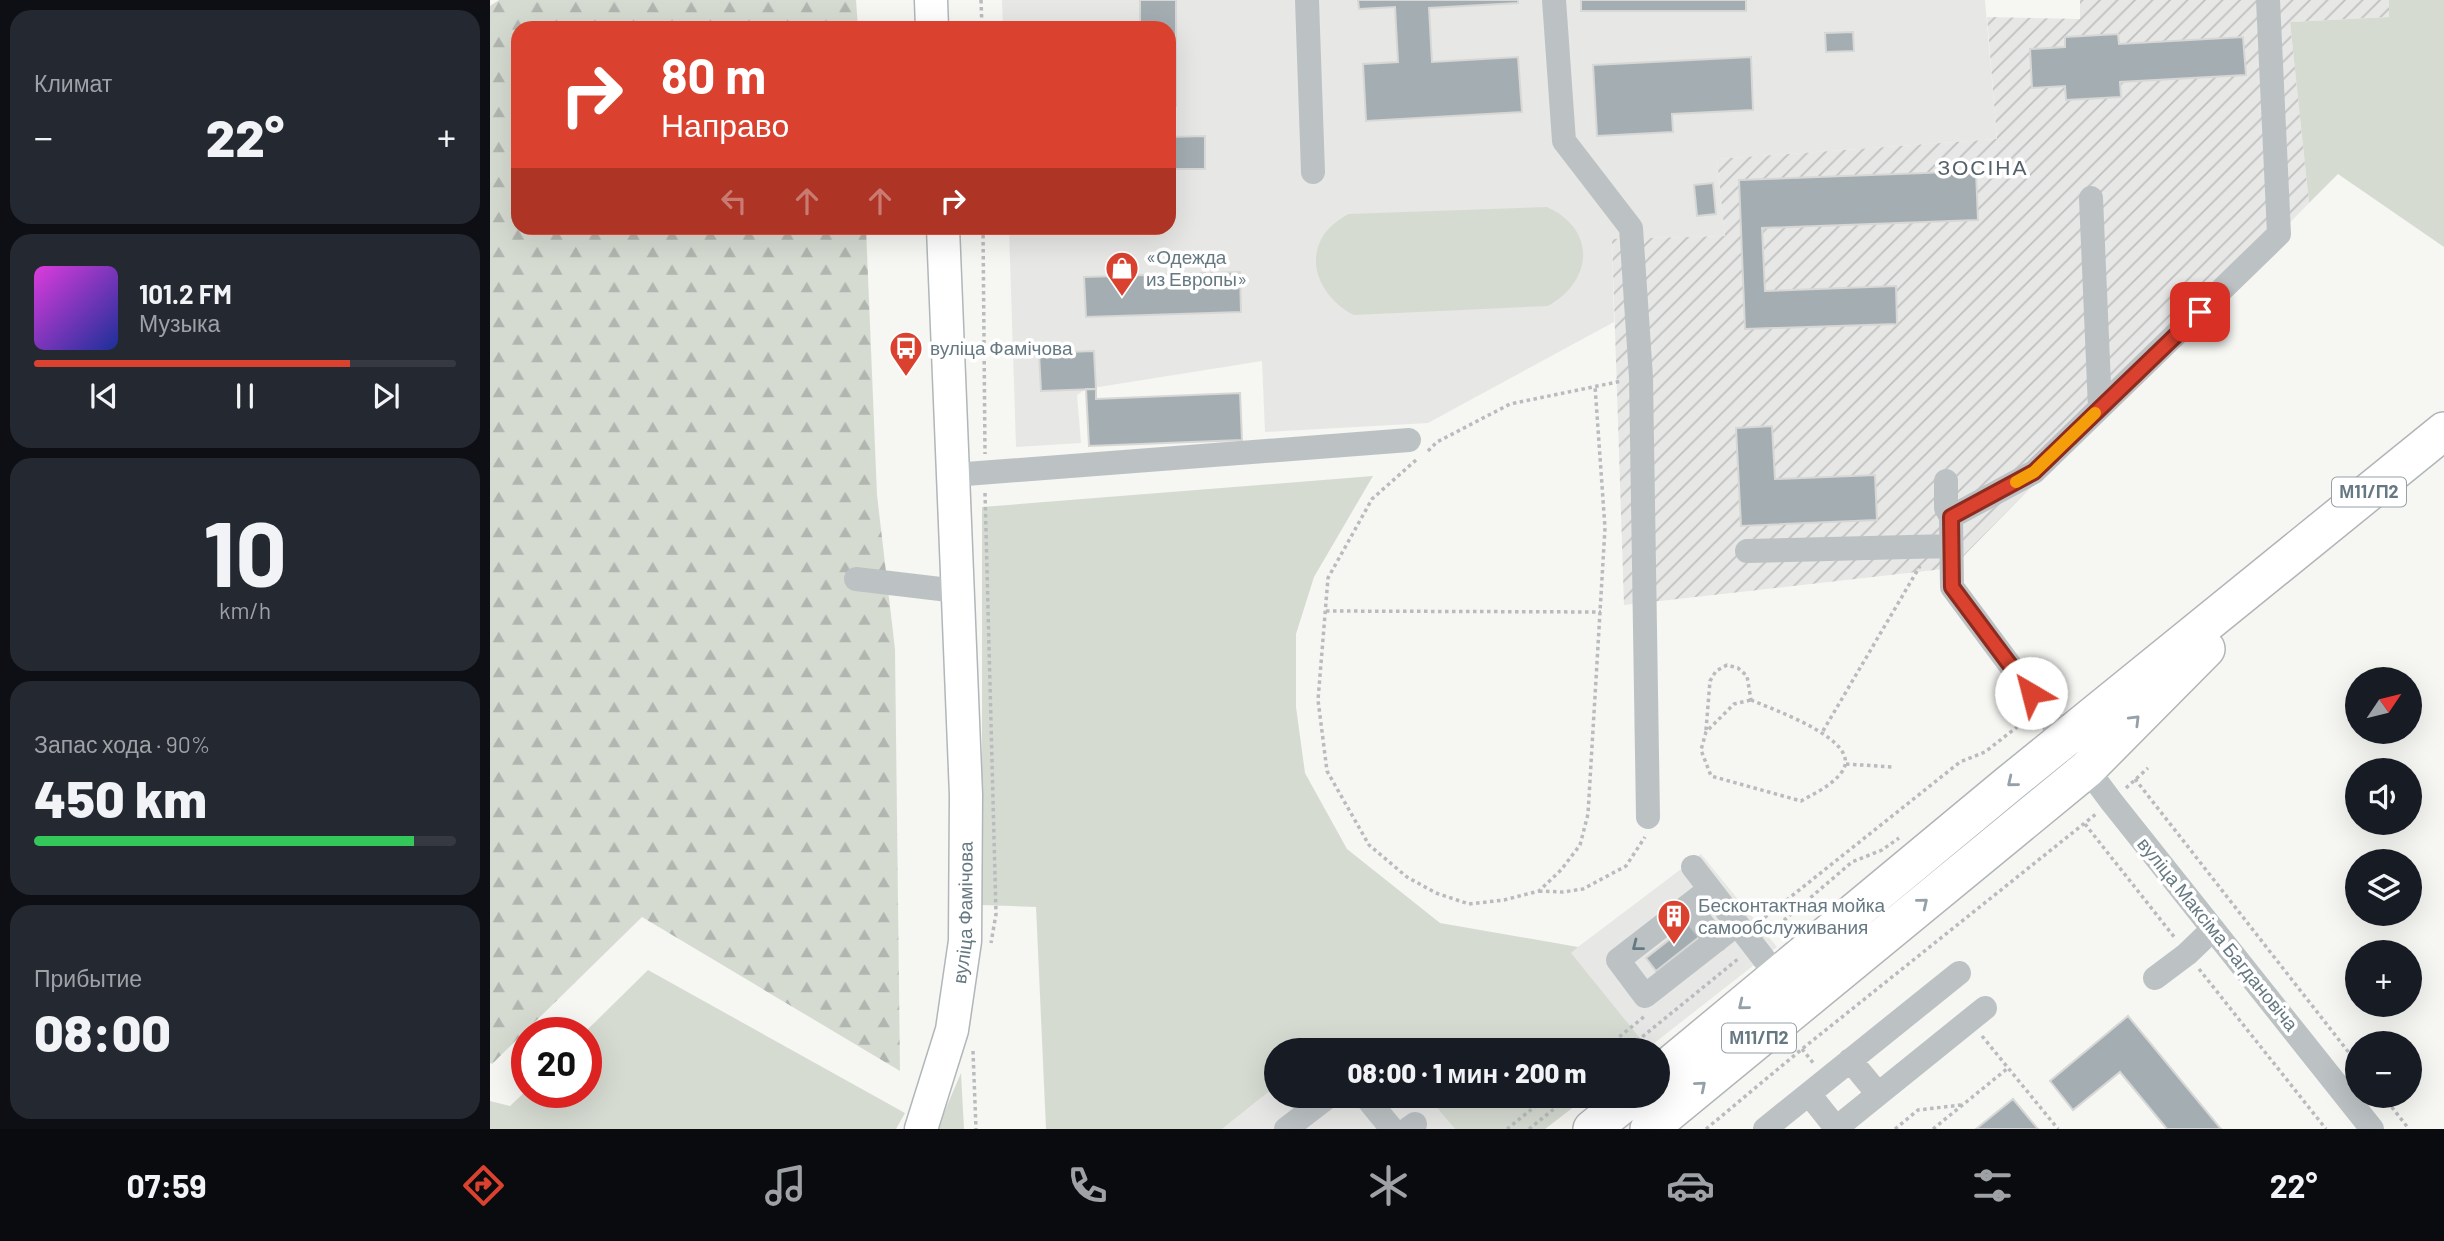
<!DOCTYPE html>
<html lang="ru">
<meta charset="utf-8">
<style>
:root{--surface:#171b24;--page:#242831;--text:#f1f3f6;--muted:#9ea1a6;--line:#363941;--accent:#da422f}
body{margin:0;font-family:Barlow,sans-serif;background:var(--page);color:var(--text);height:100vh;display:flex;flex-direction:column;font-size:26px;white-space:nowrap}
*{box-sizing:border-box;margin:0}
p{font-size:23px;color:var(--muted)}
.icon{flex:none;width:38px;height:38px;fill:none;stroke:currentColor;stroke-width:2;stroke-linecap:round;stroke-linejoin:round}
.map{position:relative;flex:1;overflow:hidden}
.drawer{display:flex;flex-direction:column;gap:10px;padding:10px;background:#0d0f14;width:490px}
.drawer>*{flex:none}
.hud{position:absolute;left:21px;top:21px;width:665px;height:214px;border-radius:21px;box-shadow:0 7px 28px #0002;background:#da422f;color:#fff;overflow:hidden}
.needle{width:46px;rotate:55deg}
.buttons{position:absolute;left:1855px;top:667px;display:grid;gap:14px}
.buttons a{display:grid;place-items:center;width:77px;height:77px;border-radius:50%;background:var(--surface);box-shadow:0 7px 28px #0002;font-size:35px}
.speed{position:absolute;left:21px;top:1017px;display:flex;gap:14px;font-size:35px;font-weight:700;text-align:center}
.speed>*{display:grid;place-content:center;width:91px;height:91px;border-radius:50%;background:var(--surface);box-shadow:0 7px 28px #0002;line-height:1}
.speed .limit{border:10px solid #d22;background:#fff;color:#111}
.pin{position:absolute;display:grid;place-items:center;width:60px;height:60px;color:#fff;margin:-30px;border-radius:14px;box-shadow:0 4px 10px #0006}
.me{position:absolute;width:77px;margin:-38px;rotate:323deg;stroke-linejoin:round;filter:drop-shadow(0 0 5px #0008)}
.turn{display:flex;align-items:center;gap:24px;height:147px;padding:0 35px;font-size:32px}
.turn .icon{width:91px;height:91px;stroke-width:2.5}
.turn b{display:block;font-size:49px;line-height:60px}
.lanes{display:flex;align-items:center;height:66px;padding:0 35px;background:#0003;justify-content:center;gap:35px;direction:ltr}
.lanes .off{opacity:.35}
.big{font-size:52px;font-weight:800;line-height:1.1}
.drawer .widget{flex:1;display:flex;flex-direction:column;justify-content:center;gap:10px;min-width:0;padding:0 24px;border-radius:21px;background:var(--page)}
.drawer .dial{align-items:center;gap:0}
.dial b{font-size:91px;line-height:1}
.song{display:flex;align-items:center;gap:21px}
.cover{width:84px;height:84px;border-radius:10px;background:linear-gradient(135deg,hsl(300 70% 55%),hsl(230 70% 35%))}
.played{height:7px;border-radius:4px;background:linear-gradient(90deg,var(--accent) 75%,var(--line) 75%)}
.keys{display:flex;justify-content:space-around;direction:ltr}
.heat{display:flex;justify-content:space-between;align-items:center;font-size:38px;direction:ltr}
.charge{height:10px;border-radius:5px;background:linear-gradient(90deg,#34c759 90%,var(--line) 0)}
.trip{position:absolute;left:774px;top:1038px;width:406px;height:70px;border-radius:35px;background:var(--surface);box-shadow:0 7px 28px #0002;font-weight:800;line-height:70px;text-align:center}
.dock{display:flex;height:112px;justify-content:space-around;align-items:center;background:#090b0e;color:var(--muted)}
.dock .icon{width:49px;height:49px}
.dock .selected{color:var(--accent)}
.dock b{font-size:32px;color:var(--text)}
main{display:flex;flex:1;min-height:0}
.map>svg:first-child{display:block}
</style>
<main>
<section class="drawer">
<div class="widget"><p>Климат</p>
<div class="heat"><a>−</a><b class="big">22°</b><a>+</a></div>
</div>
<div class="widget">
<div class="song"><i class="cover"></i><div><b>101.2 FM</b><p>Музыка</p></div></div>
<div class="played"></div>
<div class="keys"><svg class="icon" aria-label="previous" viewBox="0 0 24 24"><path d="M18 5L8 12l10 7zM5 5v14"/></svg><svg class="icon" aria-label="pause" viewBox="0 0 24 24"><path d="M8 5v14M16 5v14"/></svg><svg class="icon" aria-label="next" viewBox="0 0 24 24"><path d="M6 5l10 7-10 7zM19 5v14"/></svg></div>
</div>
<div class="widget dial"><b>10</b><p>km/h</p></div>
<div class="widget"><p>Запас хода · 90%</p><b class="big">450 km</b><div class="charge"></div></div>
<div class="widget"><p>Прибытие</p><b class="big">08:00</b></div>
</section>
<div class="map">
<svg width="1954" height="1129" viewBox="0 0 1954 1129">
<defs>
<pattern id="industrial-furrows" width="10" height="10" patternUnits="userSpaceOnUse" patternTransform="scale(1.75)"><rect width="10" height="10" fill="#e7e7e6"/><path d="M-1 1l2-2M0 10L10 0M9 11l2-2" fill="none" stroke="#bfc0c0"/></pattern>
<pattern id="forest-firs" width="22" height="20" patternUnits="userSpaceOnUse" patternTransform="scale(1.75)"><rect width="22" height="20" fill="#d6dbd2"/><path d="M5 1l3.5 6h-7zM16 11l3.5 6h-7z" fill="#b1b6b0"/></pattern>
</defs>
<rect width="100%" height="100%" fill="#f6f6f3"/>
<path fill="#e7e7e6" d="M512,0H1495L1507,139L1227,159L1235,236L1122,239L1124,322L938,423L775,432L772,361L596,389L587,395L591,443L526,447L519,228H679V28H513Z
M1211,854L1287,947L1158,1048L1080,953Z
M786,1086V1096H925L943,1103L965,1129H732Z"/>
<path fill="url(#industrial-furrows)" d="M1590,0H1899V17L1800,22L1819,203L1462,568L1134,605L1122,239L1235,236L1227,159L1507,139L1497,17L1590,19Z"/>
<path fill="#d6dbd2" d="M1899,0H1954V247L1848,174L1819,203L1800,22L1899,17Z
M1057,207C1106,229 1104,280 1058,306L864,315C836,301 814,267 833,236C839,226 849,220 858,214Z
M883,476L824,577L806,634V707L815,773L857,849L950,923L1088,947L1081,953L1158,1048L786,1050V1086L732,1129H556L546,907L492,905V507Z
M158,970L415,1113L406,1129H0V1101L20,1106L37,1090V1092H96L95,1032Z
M471,1073L474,1129H447Z
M925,1096H1098L1055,1129H965L943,1103Z"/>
<path fill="url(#forest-firs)" d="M9,0H366L368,28H28V228H376L387,495L405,649L410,1071L152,917L2,1064L0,1063V6Z"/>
<path fill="#a4aeb2" stroke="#d7d7d5" stroke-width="2" d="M650,0H686V106H679V28H650Z
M868,0H1028V3L939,8L942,62L1028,57L1032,112L876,121L873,64L908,62L905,7L869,9Z
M1091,0H1256V11H1091Z
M1363,32L1364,51L1336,52L1335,33Z
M1628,34L1629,44L1753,37L1756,75L1630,82L1631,97L1576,100L1575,86L1542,88L1540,49L1575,47V37Z
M1261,57L1263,110L1182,114L1183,132L1107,136L1103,65Z
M715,136V169H679V137Z
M1486,171L1488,220L1272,228L1275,291L1406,286L1407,324L1255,329L1249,180Z
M1223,183L1226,214L1207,216L1204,185Z
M750,272L751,312L596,317L594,277Z
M604,351L606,389L551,391L549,353Z
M596,389H606V399L750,393L752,440L599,446Z
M1282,426L1285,479L1385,475L1387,520L1251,526L1246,428Z
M1203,921L1213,934L1166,971L1156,958Z
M1638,1016L1731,1129H1677L1630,1072L1583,1110L1560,1081Z
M1523,1099L1548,1129H1486Z"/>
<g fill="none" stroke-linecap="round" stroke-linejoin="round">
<defs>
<g id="major">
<path d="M441,0L442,28"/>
<path id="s1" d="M431,1129L462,1030L475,941L476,795L453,228"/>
</g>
<path id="highway" d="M1167,1076L1520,783L1954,431
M1102,1129L1143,1096
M1159,1129L1597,769L1716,649"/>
</defs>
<use href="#major" stroke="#b0b6b9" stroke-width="35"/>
<use href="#highway" stroke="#b0b5b7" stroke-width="40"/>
<path stroke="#b9bcbe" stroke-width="3.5" stroke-dasharray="3.5 3.5" stroke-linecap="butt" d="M491,0L492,28
M493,228L495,454
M938,451L947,442L1020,404L1132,381
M926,460L882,499L838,578L828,700L837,771L879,845L917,877L946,893L979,904L1014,900L1049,891L1071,870L1090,845L1098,814L1115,528L1105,386
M495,493L506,914L501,943
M836,611L1111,612
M1261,700C1281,709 1377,741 1351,773C1341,786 1325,793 1311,801L1221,776L1211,750L1216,732L1244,704Z
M1216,730L1220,681L1226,671L1237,665L1248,668L1257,676L1261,700
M1333,731L1430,566
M1356,764L1403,767
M1645,779L1867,1063
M1636,788L1658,768
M1595,824L1685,938
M1049,891L1073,892L1093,889L1136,866L1155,837
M1269,922L1470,762L1495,752L1536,720
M1278,934L1362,862L1392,850L1409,838
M1709,969L1836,1129
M1492,1036L1568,1129
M1312,1049L1324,1064
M1113,1050L1155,1016
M1136,1050L1248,959
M483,1051L486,1129
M1893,1096L1919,1129
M1017,1129L1058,1096
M1039,1129L1080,1096
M1216,1129L1312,1049L1606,814
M1405,1129L1428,1110L1471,1105
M1443,1129L1518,1068"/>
<path stroke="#bcc2c4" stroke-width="24" d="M817,0L823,172
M1064,0L1074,141L1141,228L1151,377L1158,817
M1601,198L1610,408
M463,475L919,440
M1456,481V508L1461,517L1462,587L1621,801L1882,1129
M1461,517L1544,472L1789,234L1778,0
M1257,551L1460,546
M366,579L467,591
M1203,867L1288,977
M1220,889L1128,960L1155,996L1247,924
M1198,906L1226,941
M1665,978L1697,954L1723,929
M1360,1060L1388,1094
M1319,1094L1346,1128
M875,1096L902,1129
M796,1129L839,1096
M918,1129L925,1124
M1275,1129L1469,973
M1345,1129L1495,1008"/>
<use href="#major" stroke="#fff" stroke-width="32"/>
<use href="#highway" stroke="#fff" stroke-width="37"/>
</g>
<defs><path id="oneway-chevron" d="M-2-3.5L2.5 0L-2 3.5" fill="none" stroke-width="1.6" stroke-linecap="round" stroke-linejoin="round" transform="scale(1.75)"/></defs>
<g stroke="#94a1a8">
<use href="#oneway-chevron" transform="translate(1645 720) rotate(-45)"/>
<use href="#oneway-chevron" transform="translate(1522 782) rotate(141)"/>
<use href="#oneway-chevron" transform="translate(1433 903) rotate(-39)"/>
<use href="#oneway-chevron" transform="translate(1253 1005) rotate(141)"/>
<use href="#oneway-chevron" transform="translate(1211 1086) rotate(-40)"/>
</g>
<use stroke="#667982" href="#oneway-chevron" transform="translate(1147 946) rotate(142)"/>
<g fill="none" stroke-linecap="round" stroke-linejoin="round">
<defs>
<path id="route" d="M1541,693L1462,587L1461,517L1544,472L1710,312"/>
</defs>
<use href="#route" stroke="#8e2b1f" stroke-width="18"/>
<use href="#route" stroke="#da422f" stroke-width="12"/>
<path stroke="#f59e0b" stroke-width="12" d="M1526,482L1544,472L1605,413"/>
</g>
<defs>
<symbol id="shop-pin" viewBox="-11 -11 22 30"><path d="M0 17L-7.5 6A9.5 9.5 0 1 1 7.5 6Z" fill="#da422f" stroke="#fff"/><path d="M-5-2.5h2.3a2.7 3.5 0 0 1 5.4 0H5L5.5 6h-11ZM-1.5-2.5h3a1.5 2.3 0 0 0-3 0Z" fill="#fff"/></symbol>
<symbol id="bus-pin" viewBox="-11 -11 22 30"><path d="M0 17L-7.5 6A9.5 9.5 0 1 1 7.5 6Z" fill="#da422f" stroke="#fff"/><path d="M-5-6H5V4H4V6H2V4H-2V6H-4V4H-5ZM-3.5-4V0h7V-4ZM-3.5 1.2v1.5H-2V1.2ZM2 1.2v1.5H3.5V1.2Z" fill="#fff"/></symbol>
<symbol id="building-pin" viewBox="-11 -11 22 30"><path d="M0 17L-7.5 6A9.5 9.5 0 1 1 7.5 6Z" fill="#da422f" stroke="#fff"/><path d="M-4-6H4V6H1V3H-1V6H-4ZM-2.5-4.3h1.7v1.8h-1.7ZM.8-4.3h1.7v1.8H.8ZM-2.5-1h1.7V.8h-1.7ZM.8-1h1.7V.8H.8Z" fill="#fff"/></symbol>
</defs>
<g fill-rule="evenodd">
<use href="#shop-pin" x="613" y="249" width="38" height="52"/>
<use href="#bus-pin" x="397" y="329" width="38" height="52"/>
<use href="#building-pin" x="1165" y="897" width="38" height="52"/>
</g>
<g text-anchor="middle" stroke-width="7" stroke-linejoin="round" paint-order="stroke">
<g fill="#fff" stroke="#94a1a8" stroke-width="2">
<rect x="1842" y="477.5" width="74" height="29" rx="5"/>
<rect x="1232" y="1023.5" width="74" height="29" rx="5"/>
</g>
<g font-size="18" font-weight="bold" fill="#667982">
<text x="1879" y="498">М11/П2</text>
<text x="1269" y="1044">М11/П2</text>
</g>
<g font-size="19" fill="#667982" stroke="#fff" text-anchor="start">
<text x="656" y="264">«Одежда<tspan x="656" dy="22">из Европы»</tspan></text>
<text x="440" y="355">вуліца Фамічова</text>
<text x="1208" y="912">Бесконтактная мойка<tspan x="1208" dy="22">самообслуживания</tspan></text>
</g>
<g font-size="19" fill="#667982" stroke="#fff">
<text dy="7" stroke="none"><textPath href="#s1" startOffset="222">вуліца Фамічова</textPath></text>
<text transform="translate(1728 934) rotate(51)" y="7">вуліца Максіма Багдановіча</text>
</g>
<g font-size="21" letter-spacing="2" fill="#546168" stroke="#fff">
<text x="1493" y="175">ЗОСІНА</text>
</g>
</g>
</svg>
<div class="buttons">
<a><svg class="needle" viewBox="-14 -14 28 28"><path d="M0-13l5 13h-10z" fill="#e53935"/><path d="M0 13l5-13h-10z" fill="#9ea1a6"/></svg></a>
<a><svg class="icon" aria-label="sound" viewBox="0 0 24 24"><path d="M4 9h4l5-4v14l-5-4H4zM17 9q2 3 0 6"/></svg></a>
<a><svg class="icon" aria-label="layers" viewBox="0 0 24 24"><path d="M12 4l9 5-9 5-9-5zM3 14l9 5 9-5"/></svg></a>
<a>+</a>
<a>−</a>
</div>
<div class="speed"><div class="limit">20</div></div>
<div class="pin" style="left:1710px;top:312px;background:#d93025"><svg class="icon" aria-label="arrive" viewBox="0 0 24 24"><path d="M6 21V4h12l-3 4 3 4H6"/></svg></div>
<svg class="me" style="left:1541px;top:693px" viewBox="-20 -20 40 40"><circle r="19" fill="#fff"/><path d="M0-13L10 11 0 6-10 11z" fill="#da422f"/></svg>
<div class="trip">08:00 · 1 мин · 200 m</div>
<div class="hud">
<div class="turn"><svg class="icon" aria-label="right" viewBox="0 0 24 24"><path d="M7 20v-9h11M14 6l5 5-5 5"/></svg><div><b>80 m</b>Направо</div></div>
<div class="lanes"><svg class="icon off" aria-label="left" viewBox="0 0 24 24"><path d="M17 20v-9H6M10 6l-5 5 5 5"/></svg><svg class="icon off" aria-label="ahead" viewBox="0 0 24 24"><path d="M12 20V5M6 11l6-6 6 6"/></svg><svg class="icon off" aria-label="ahead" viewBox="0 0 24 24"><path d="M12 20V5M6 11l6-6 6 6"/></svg><svg class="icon" aria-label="right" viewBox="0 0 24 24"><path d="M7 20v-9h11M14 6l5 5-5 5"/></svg></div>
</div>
</div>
</main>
<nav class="dock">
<b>07:59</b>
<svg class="icon selected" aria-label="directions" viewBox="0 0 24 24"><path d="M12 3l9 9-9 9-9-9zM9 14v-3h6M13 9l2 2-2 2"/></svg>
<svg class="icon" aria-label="music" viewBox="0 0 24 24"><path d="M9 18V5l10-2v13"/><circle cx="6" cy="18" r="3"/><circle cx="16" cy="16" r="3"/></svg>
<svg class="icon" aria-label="phone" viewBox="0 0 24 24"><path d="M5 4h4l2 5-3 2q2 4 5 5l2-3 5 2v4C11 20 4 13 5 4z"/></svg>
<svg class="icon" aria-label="climate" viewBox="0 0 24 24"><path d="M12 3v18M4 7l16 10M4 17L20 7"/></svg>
<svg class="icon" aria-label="car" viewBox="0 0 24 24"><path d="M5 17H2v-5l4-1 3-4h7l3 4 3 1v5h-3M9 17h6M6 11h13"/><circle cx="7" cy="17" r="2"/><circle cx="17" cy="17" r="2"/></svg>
<svg class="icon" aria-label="filters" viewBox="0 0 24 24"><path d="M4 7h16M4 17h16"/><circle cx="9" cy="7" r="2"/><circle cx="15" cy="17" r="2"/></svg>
<b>22°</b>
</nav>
